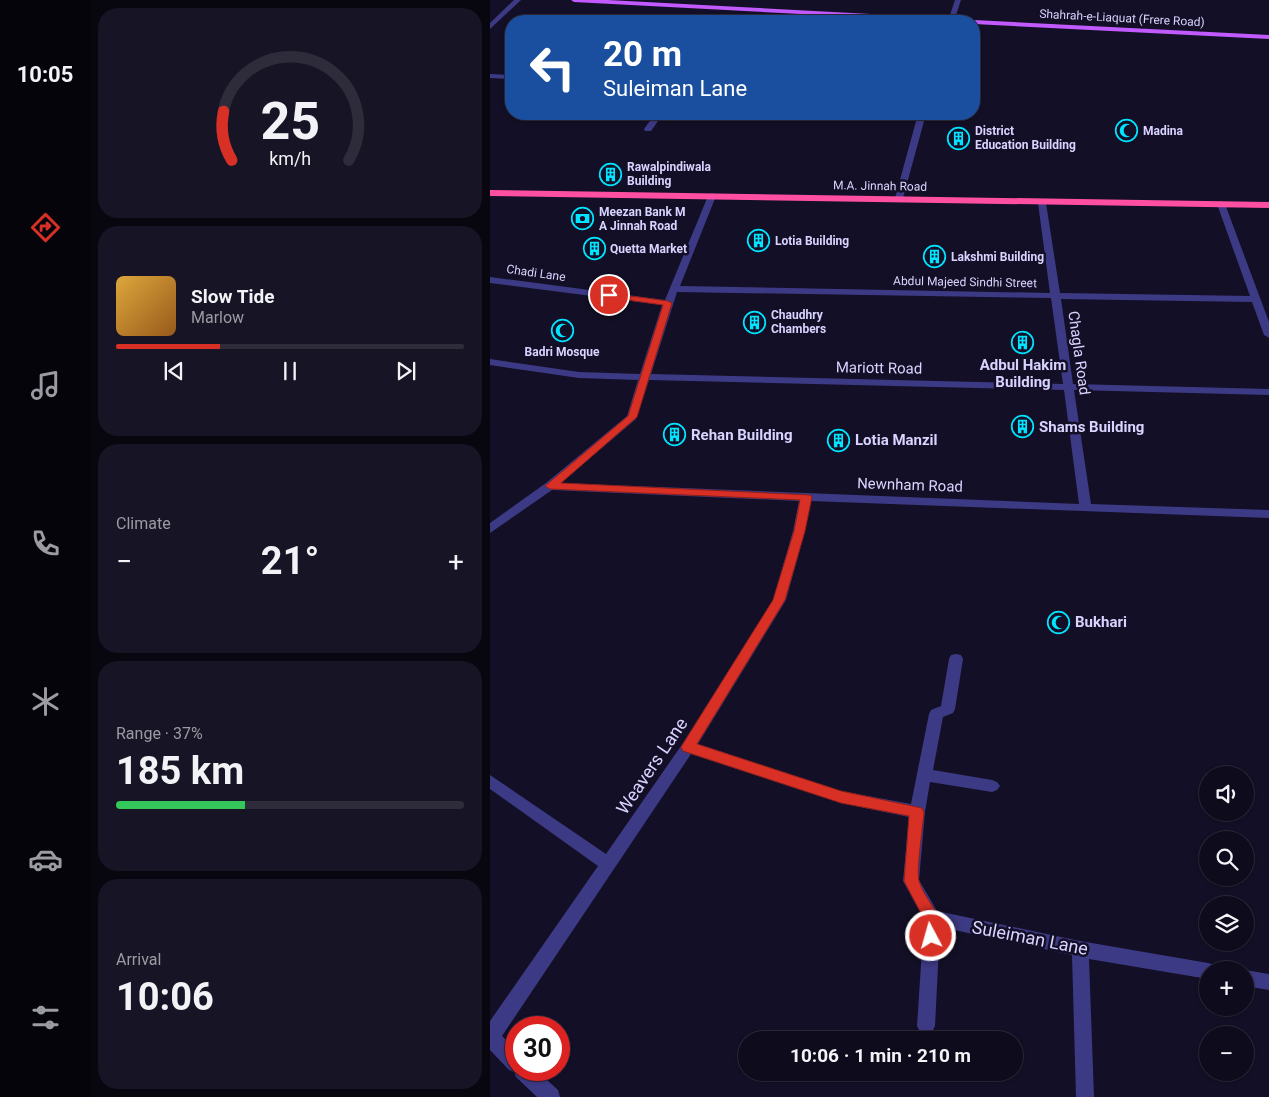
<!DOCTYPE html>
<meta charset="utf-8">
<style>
:root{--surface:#0e0b1c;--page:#171425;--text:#f1f3f6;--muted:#9b9ba3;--line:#2e2b3b;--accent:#d93025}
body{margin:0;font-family:Roboto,sans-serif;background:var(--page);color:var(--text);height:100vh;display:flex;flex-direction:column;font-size:19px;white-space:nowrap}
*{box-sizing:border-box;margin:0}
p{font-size:16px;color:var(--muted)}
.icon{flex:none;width:28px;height:28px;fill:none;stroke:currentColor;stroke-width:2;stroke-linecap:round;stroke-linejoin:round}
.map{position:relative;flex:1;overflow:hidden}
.side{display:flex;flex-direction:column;gap:8px;padding:8px;background:#08060f;width:400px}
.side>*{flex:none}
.hud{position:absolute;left:15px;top:15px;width:475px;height:105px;border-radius:20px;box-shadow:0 1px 4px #0004,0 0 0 1px var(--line);background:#1a4fa0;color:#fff;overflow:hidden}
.fabs{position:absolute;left:709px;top:766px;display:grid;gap:10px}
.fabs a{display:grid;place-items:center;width:55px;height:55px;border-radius:50%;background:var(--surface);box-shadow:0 1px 4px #0004,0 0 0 1px var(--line);font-size:25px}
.speed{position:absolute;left:15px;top:1016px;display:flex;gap:10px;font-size:25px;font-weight:700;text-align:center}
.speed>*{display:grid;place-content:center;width:65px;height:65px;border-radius:50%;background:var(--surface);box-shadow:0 1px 4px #0004,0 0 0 1px var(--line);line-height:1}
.speed .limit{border:8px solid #d22;background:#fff;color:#111}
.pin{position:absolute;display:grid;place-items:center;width:42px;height:42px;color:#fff;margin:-21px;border:2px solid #fff;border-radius:50%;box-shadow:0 1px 5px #0007}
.me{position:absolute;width:55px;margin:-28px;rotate:354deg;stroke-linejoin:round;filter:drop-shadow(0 0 4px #0008)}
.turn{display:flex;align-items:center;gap:18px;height:105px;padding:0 15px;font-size:22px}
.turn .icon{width:65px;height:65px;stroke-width:2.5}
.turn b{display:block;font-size:35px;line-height:42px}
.big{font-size:38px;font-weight:700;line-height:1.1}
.side .widget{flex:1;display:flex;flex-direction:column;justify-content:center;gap:8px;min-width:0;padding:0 18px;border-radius:20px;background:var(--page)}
.side .dial{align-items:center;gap:0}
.dial svg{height:130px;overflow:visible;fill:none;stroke:var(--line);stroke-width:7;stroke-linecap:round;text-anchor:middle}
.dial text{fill:var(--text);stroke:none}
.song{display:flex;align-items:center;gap:15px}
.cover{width:60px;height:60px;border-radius:8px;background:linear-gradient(135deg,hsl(40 70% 55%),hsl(30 70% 35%))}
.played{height:5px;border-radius:2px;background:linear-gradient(90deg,var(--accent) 30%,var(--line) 30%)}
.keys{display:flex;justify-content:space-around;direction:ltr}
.heat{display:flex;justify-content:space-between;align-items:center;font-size:28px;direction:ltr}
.charge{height:8px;border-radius:4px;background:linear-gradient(90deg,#34c759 37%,var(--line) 0)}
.trip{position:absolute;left:248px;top:1031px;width:285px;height:50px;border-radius:25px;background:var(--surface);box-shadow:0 1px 4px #0004,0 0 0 1px var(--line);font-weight:700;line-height:50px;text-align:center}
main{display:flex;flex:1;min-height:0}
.menu{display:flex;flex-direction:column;width:90px;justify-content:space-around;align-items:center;background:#06040b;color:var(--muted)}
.menu .icon{width:35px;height:35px}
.menu .on{color:var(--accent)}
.menu b{font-size:22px;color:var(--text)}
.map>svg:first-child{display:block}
</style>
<main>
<nav class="menu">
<b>10:05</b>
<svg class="icon on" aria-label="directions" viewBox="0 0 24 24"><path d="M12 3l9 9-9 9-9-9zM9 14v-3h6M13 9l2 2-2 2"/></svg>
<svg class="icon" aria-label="music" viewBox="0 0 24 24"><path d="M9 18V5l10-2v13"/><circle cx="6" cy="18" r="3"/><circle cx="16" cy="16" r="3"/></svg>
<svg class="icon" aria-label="phone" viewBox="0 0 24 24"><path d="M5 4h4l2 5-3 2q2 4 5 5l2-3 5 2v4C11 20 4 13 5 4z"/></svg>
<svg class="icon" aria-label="climate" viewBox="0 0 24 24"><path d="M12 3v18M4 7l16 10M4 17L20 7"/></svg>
<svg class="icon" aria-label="car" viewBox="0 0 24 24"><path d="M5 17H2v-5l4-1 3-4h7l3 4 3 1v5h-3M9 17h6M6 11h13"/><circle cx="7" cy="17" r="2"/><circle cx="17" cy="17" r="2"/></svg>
<svg class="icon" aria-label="filters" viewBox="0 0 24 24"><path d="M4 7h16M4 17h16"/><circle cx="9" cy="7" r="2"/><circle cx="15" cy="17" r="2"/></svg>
</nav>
<section class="side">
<div class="widget dial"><svg viewBox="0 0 100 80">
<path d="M14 69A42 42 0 1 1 86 69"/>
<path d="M14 69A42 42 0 0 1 9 39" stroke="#d93025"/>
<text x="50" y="56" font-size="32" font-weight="700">25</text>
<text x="50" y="72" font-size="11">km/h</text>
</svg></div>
<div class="widget">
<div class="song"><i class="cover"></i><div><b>Slow Tide</b><p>Marlow</p></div></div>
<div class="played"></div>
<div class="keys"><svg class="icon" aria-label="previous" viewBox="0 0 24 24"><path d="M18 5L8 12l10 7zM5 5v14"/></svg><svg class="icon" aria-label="pause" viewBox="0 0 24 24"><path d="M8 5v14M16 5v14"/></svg><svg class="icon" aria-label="next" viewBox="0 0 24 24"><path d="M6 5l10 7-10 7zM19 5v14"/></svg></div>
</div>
<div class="widget"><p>Climate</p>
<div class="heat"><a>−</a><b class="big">21°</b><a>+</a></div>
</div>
<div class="widget"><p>Range · 37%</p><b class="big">185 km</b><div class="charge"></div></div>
<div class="widget"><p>Arrival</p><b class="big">10:06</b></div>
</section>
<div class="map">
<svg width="779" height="1097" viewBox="0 0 779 1097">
<rect width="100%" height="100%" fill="#130f26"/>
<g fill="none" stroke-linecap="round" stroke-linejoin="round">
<path fill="#3d3a85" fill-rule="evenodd" d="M24,0H31L0,29V23Z
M465,0H471L464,21H458Z
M0,74L21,75V79L0,78Z
M165,114H173L161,131H155L154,129Z
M428,114H436L413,198L409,201L405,198Z
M222,193L226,196L190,286L560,293L548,203L552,200L556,203L570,293L760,296L727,204L731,201L735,204L779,322V338L774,335L762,302L571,299L583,384L779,389V395L584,390L601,504L779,510V518L321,501L315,531L296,600L208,744L351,791L421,804L439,714L441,710L451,706L459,659L461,655L466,654L471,655L473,659L465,709L463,713L453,717L443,770L502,780L507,782L510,786L507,790L502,792L440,782L435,812L429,880L447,911L590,941L718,963L724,965L726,970H718V979L599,959L604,1097H586L582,955L450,927L445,1026L442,1032L436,1035L430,1032L427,1026L434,919L413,881L419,817L351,803L201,754L12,1036L26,1050V1070H46L68,1090L70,1097H47L26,1077L24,1072L19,1070L0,1050V1021L108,866L0,789V775L116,854L193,743L283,600L303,531L309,501L62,490L0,533V523L56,483L137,416L148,380L89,378L0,365V359L89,372L150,374L172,305L0,283V277L175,300L218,196ZM187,292L561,298L573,384L161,374ZM159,380L574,390L589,504L71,483L146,419Z
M754,970H755L779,974V990L755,986Z"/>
<path fill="#c25bff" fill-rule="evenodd" d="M81,0H118L475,19L478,21H444L84,2Z
M484,20L779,35V39L484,24V21H481Z"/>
<path fill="#ff4fa3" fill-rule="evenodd" d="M0,190L779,202V208L0,196Z"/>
</g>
<path fill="#d93025" stroke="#8d1f18" d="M119,293L178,301L182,303L147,417L71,483L320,495L322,497L315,531L295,600L207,744L351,791L432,808L434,812C433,825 426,872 429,881C436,904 458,915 446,941L441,943L435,941L433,936L434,919L414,881L419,816L351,803L193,751L191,747L283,600L304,531L310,500L60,489L55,486L138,416L173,305L116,297V294Z"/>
<defs>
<symbol id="mosque-ring" viewBox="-11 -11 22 22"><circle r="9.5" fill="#130f26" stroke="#00e5ff" stroke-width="1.5"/><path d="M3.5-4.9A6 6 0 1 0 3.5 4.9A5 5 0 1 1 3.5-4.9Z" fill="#00e5ff"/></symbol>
<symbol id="building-ring" viewBox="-11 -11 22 22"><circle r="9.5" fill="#130f26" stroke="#00e5ff" stroke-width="1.5"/><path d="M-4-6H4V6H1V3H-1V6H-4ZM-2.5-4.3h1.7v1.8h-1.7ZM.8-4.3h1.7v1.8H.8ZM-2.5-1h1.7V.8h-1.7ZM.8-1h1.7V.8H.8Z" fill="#00e5ff"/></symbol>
<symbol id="bank-ring" viewBox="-11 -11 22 22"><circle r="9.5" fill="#130f26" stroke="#00e5ff" stroke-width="1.5"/><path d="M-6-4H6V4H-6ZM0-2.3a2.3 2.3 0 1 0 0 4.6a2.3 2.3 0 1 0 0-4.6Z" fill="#00e5ff"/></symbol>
</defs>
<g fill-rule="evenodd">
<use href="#mosque-ring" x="624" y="118" width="25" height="25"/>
<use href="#building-ring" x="456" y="126" width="25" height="25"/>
<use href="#building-ring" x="108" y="162" width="25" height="25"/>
<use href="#bank-ring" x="80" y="206" width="25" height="25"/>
<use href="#building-ring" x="256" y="228" width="25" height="25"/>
<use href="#building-ring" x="92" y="236" width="25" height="25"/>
<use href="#building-ring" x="432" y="244" width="25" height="25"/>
<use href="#building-ring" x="252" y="310" width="25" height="25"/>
<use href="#mosque-ring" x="60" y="318" width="25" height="25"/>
<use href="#building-ring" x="520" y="330" width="25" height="25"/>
<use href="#building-ring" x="520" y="414" width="25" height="25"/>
<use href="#building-ring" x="172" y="422" width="25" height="25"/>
<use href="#building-ring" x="336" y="428" width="25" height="25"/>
<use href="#mosque-ring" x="556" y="610" width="25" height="25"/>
</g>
<g text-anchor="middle" stroke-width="5" stroke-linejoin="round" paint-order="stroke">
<g font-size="12" fill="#d9d4ff" stroke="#130f26">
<text transform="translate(632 18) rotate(3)" y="4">Shahrah-e-Liaquat (Frere Road)</text>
<text transform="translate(390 186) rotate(1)" y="4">M.A. Jinnah Road</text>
<text transform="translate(46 273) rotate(8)" y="4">Chadi Lane</text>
<text transform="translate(475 282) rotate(1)" y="4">Abdul Majeed Sindhi Street</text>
</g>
<g font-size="12" font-weight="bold" fill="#d9d4ff" stroke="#130f26" text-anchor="start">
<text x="485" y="135">District<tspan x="485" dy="14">Education Building</tspan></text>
<text x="653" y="135">Madina</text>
<text x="137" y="171">Rawalpindiwala<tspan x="137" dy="14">Building</tspan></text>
<text x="109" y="216">Meezan Bank M<tspan x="109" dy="14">A Jinnah Road</tspan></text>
<text x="285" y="245">Lotia Building</text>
<text x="120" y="253">Quetta Market</text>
<text x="461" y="261">Lakshmi Building</text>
<text x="281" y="319">Chaudhry<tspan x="281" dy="14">Chambers</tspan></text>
<text x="72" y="356" text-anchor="middle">Badri Mosque</text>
</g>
<g font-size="15" fill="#d9d4ff" stroke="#130f26">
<text transform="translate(589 353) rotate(82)" y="5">Chagla Road</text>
<text transform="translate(389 368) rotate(1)" y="5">Mariott Road</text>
<text transform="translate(420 485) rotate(2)" y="5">Newnham Road</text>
</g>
<g font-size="15" font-weight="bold" fill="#d9d4ff" stroke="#130f26" text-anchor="start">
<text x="533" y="370" text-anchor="middle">Adbul Hakim<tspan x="533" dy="17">Building</tspan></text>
<text x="549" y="432">Shams Building</text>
<text x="201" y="440">Rehan Building</text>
<text x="365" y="445">Lotia Manzil</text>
<text x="585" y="627">Bukhari</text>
</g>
<g font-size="18" fill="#d9d4ff" stroke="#130f26">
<text transform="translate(162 766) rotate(-56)" y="6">Weavers Lane</text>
<text transform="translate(540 938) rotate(11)" y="6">Suleiman Lane</text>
</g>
</g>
</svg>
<div class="fabs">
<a><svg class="icon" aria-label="sound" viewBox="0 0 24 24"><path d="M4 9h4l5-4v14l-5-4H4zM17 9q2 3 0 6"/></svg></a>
<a><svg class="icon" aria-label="search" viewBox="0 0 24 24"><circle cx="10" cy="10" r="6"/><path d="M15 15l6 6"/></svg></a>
<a><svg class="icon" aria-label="layers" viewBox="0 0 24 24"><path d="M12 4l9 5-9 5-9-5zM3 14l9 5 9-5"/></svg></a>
<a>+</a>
<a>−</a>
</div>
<div class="speed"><div class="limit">30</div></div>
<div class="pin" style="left:119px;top:295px;background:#d93025"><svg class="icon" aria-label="arrive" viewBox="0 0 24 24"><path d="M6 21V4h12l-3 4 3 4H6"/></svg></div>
<svg class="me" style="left:441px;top:936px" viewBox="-20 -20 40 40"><circle r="17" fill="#d93025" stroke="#fff" stroke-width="3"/><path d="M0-11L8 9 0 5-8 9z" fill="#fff"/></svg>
<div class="trip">10:06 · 1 min · 210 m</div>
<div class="hud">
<div class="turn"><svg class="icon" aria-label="left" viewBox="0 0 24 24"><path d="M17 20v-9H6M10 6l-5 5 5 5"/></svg><div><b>20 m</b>Suleiman Lane</div></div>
</div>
</div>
</main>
